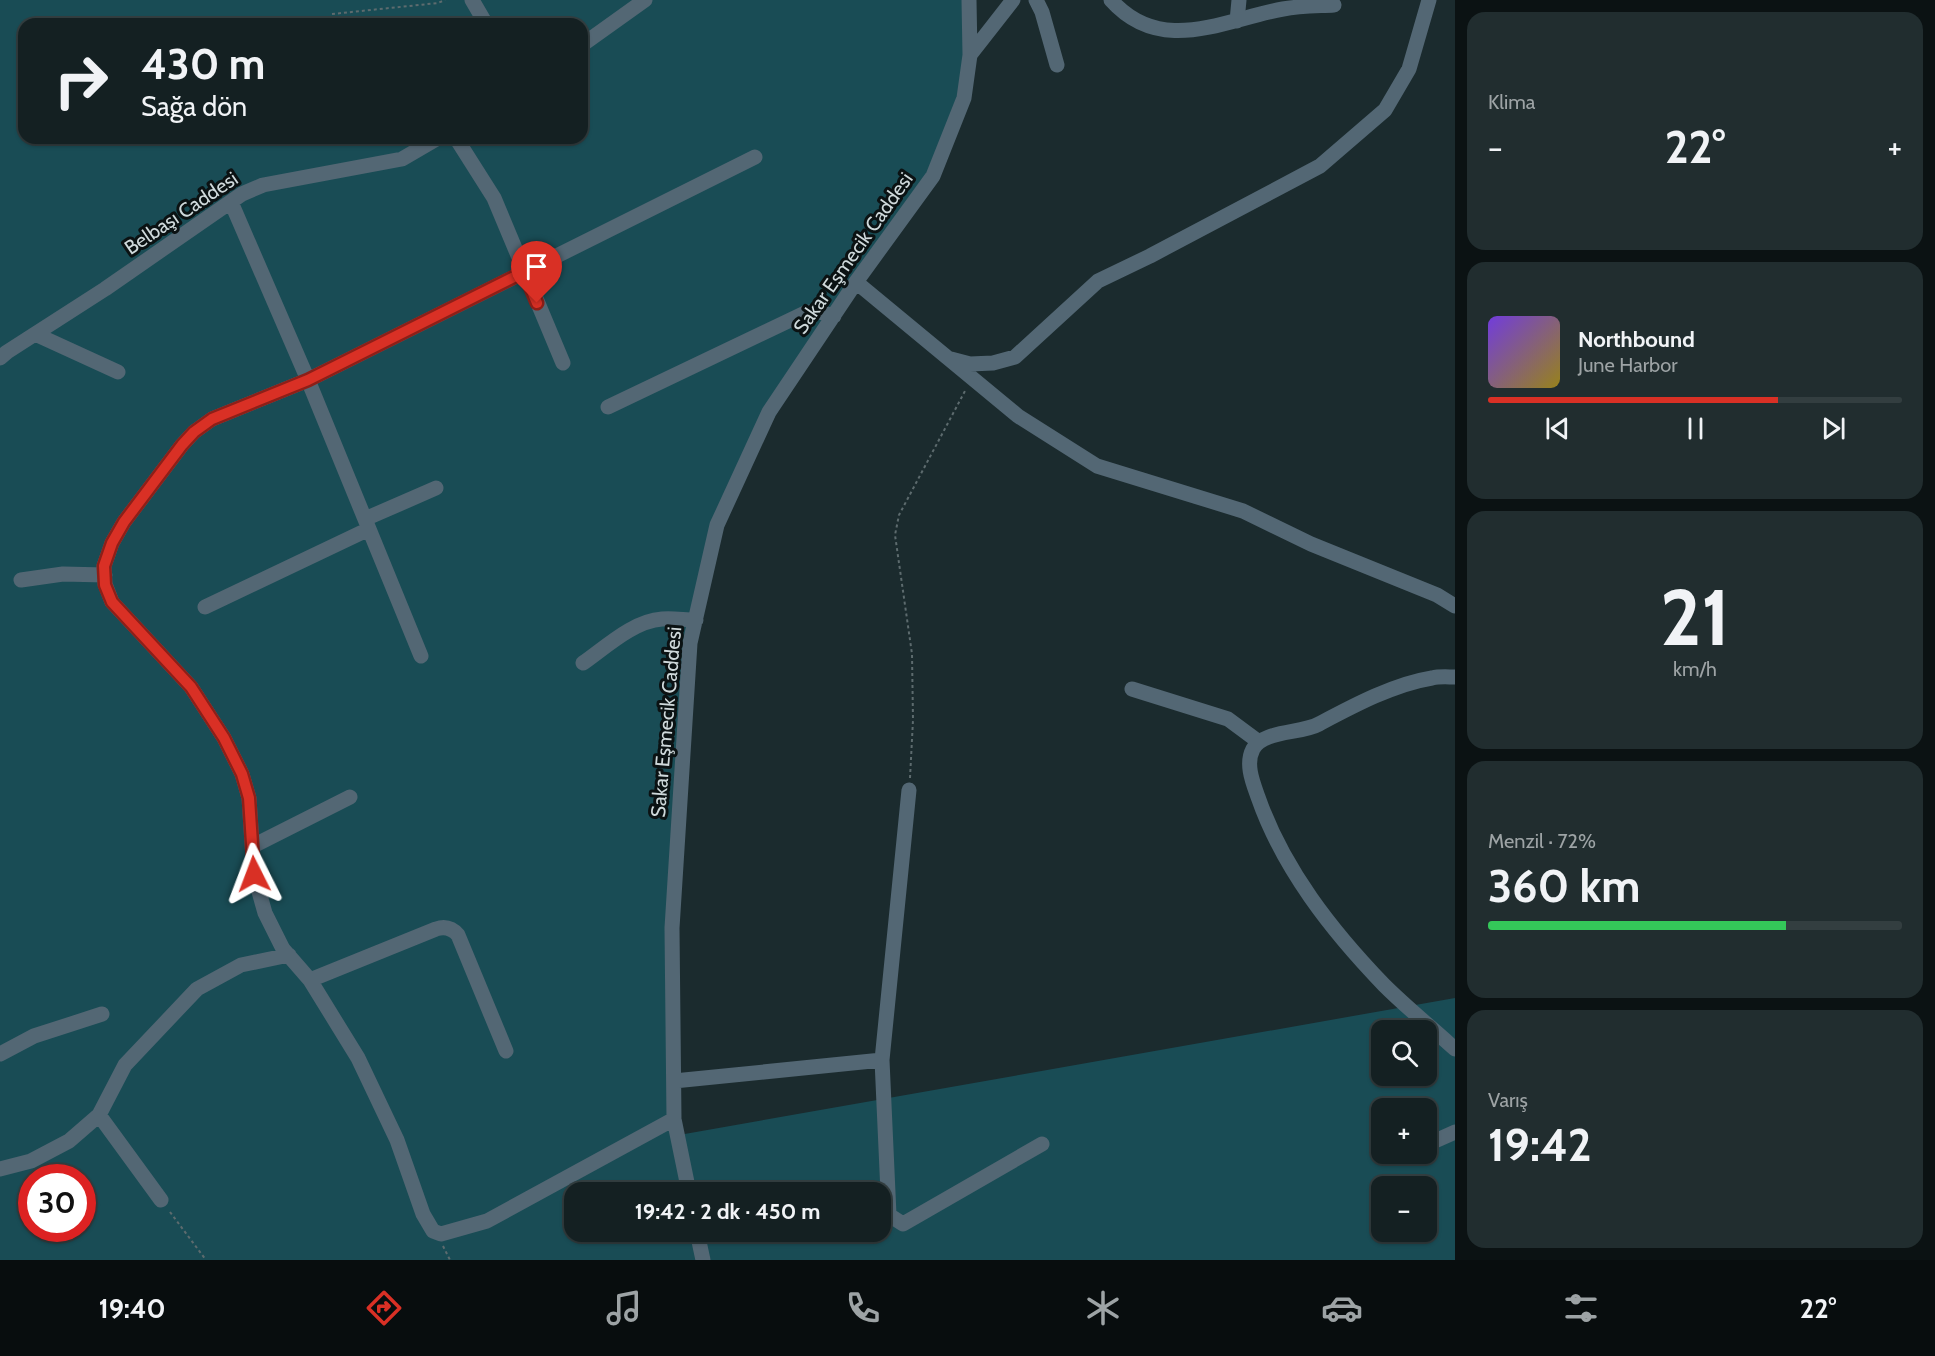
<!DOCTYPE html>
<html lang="tr">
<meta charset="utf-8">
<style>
:root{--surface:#142022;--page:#212d2f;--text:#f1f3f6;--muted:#9da3a5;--line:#333e40;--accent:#d93025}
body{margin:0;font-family:Cabin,sans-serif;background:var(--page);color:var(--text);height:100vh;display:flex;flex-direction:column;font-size:22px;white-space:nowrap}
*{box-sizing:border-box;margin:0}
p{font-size:20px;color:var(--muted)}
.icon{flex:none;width:33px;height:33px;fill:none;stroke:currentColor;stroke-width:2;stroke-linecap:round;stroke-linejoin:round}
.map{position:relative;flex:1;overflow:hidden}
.side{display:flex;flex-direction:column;gap:12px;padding:12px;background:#0b1213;width:480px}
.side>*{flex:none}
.banner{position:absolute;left:18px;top:18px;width:570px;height:126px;border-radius:18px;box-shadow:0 2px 4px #0004,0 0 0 2px var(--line);background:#142022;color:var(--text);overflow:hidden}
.tools{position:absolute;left:1371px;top:1020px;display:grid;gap:12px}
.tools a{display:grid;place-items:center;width:66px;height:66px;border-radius:12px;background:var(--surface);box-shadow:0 2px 4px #0004,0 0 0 2px var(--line);font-size:30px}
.speed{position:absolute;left:18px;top:1164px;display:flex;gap:12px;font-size:30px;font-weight:700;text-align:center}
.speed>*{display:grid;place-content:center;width:78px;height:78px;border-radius:50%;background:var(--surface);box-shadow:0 2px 4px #0004,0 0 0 2px var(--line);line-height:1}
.speed .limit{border:9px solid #d22;background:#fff;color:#111}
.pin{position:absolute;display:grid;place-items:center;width:51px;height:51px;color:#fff;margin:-62px -26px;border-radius:50% 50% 50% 0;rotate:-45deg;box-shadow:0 0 6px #0007}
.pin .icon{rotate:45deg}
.me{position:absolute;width:66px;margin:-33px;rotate:357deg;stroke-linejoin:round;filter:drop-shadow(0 0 4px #0008)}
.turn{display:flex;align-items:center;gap:21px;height:126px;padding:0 24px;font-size:27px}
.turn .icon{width:78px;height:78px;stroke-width:2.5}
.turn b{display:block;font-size:42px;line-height:51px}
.big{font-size:45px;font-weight:800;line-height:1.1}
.side .widget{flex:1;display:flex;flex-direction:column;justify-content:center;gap:9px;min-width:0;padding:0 21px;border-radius:18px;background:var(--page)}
.side .dial{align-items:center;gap:0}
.dial b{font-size:78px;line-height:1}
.song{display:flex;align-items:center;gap:18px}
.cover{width:72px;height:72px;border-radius:9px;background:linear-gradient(135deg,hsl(260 70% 55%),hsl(50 70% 35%))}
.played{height:6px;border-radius:3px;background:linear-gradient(90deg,var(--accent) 70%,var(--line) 70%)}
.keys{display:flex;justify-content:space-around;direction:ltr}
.heat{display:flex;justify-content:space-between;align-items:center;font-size:33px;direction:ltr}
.charge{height:9px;border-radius:4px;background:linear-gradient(90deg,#34c759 72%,var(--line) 0)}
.trip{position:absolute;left:564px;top:1182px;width:327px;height:60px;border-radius:18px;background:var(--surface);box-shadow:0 2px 4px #0004,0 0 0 2px var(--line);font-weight:800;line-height:60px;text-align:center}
.tabs{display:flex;height:96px;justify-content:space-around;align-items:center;background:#080d0e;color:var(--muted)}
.tabs .icon{width:42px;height:42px}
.tabs .active{color:var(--accent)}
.tabs b{font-size:27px;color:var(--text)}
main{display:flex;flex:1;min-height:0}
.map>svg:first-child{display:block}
</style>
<main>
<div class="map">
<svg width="1455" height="1260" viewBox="0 0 1455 1260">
<rect width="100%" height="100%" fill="#1b2b2e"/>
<path fill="#194c55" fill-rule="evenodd" d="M0,0H967L966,66L942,151L833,319L746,465L702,585L678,866L679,1135L1455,998V1260H0ZM24,24H582V138H24ZM1382,1030H1426V1076H1382ZM1382,1108H1426V1154H1382ZM32,1178H82V1228H32ZM1382,1186H1426V1232H1382ZM574,1192H880V1232H574Z"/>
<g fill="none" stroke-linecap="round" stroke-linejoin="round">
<path stroke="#5d6b6e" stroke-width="2" stroke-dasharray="3 3" stroke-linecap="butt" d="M332,14L438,3L445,0
M910,778L913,720L912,654L895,535L899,515L965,391
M170,1212L206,1260
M443,1246L450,1260"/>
<path stroke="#536774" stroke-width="15" d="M472,0L486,24
M1036,0L1042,12L1057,65
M1111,0C1161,56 1223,20 1283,9C1300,6 1317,6 1334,5
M1237,21L1239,0
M582,45L645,0
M970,55L1013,0
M456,138L494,198L563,363
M231,202L308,380L421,656
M856,282L1018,416L1097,466L1243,511L1311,544L1437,595L1455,606
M35,334L118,372
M0,358L7,352L105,289L242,194L263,185L402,159L438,138
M951,359L970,364L993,363L1015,357L1098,281L1150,256L1320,166L1385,110L1409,69L1429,0
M608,407L805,313L816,311L834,316
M365,519L436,488
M21,580L63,574L105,575
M205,607L369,529
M583,663C606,647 633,621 662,619C673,618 685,620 696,620
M1455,677C1448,677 1440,676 1432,678C1394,684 1353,706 1319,724C1301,734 1263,730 1253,749C1245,764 1253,783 1258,797C1283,869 1332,931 1384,985C1406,1007 1432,1028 1455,1049
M1132,689L1228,719L1259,742
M253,846L350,797
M310,980L358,1058L397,1140L423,1214L433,1231L441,1234L487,1221L674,1119
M506,1051L458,935C452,928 445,926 436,929L310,980L283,949L265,913L254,874L249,798L242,774L224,738L191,687L112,602L105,584L104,566L112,543L124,522L182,445L194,432L212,419L308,380L755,157
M0,1054L34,1036L102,1014
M882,1060L889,1215L903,1224L1042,1144
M674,1081L882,1060L909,790
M1426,1145L1455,1132
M0,1169L31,1161L69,1141L99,1115
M689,1192L674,1119L672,928L690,643L717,525L769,412L856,282L933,176L964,98L970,55L969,0
M161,1200L99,1115L125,1065L197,989L241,965L289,955
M697,1232L703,1260"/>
</g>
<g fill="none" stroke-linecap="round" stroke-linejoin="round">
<defs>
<path id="route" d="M254,874L249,798L242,774L224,738L191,687L112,602L105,585L104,566L112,543L124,522L182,445L194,432L212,419L308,380L524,272L537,303"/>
</defs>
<use href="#route" stroke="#8d1f18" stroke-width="15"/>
<use href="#route" stroke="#d93025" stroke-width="10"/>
</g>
<g text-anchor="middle" stroke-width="6" stroke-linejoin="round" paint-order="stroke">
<g font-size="20" fill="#cfd9db" stroke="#0b1213">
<text transform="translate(181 213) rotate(-34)" y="7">Belbaşı Caddesi</text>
<text transform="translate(853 253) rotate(-55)" y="7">Sakar Eşmecik Caddesi</text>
<text transform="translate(666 722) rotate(-85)" y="7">Sakar Eşmecik Caddesi</text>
</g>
</g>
</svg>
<div class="tools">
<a><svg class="icon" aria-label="search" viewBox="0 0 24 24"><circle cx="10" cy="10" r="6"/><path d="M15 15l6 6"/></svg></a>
<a>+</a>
<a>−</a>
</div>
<div class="speed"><div class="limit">30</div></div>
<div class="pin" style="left:537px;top:303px;background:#d93025"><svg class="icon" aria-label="arrive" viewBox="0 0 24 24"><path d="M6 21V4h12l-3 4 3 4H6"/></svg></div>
<svg class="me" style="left:254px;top:874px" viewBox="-20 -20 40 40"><path d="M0-17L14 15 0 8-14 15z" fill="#d93025" stroke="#fff" stroke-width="4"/></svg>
<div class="trip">19:42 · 2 dk · 450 m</div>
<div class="banner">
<div class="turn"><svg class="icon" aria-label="right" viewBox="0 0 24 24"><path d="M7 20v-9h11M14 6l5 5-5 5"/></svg><div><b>430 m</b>Sağa dön</div></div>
</div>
</div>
<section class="side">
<div class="widget"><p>Klima</p>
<div class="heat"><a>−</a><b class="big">22°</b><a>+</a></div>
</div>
<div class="widget">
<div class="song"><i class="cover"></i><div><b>Northbound</b><p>June Harbor</p></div></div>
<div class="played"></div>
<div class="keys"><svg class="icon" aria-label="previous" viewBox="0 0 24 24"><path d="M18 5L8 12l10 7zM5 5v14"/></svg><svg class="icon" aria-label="pause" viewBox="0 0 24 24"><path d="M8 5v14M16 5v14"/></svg><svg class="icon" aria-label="next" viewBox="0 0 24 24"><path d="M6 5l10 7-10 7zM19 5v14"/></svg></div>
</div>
<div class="widget dial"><b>21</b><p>km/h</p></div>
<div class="widget"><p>Menzil · 72%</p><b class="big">360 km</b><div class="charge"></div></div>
<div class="widget"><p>Varış</p><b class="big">19:42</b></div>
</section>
</main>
<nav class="tabs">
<b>19:40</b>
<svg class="icon active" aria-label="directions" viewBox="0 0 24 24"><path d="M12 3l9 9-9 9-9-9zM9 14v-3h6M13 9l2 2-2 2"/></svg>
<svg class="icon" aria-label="music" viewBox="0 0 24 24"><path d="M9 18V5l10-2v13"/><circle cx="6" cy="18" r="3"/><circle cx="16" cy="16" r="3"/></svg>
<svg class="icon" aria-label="phone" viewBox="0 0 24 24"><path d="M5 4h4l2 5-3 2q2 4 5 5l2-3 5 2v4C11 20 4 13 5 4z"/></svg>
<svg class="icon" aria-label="climate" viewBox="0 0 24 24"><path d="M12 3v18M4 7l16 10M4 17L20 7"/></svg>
<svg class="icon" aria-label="car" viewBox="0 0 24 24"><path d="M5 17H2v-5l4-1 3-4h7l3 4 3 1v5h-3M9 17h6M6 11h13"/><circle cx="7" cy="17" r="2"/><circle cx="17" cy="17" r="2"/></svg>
<svg class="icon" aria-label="filters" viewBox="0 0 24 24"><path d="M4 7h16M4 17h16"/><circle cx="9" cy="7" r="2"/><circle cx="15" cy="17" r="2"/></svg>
<b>22°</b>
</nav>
